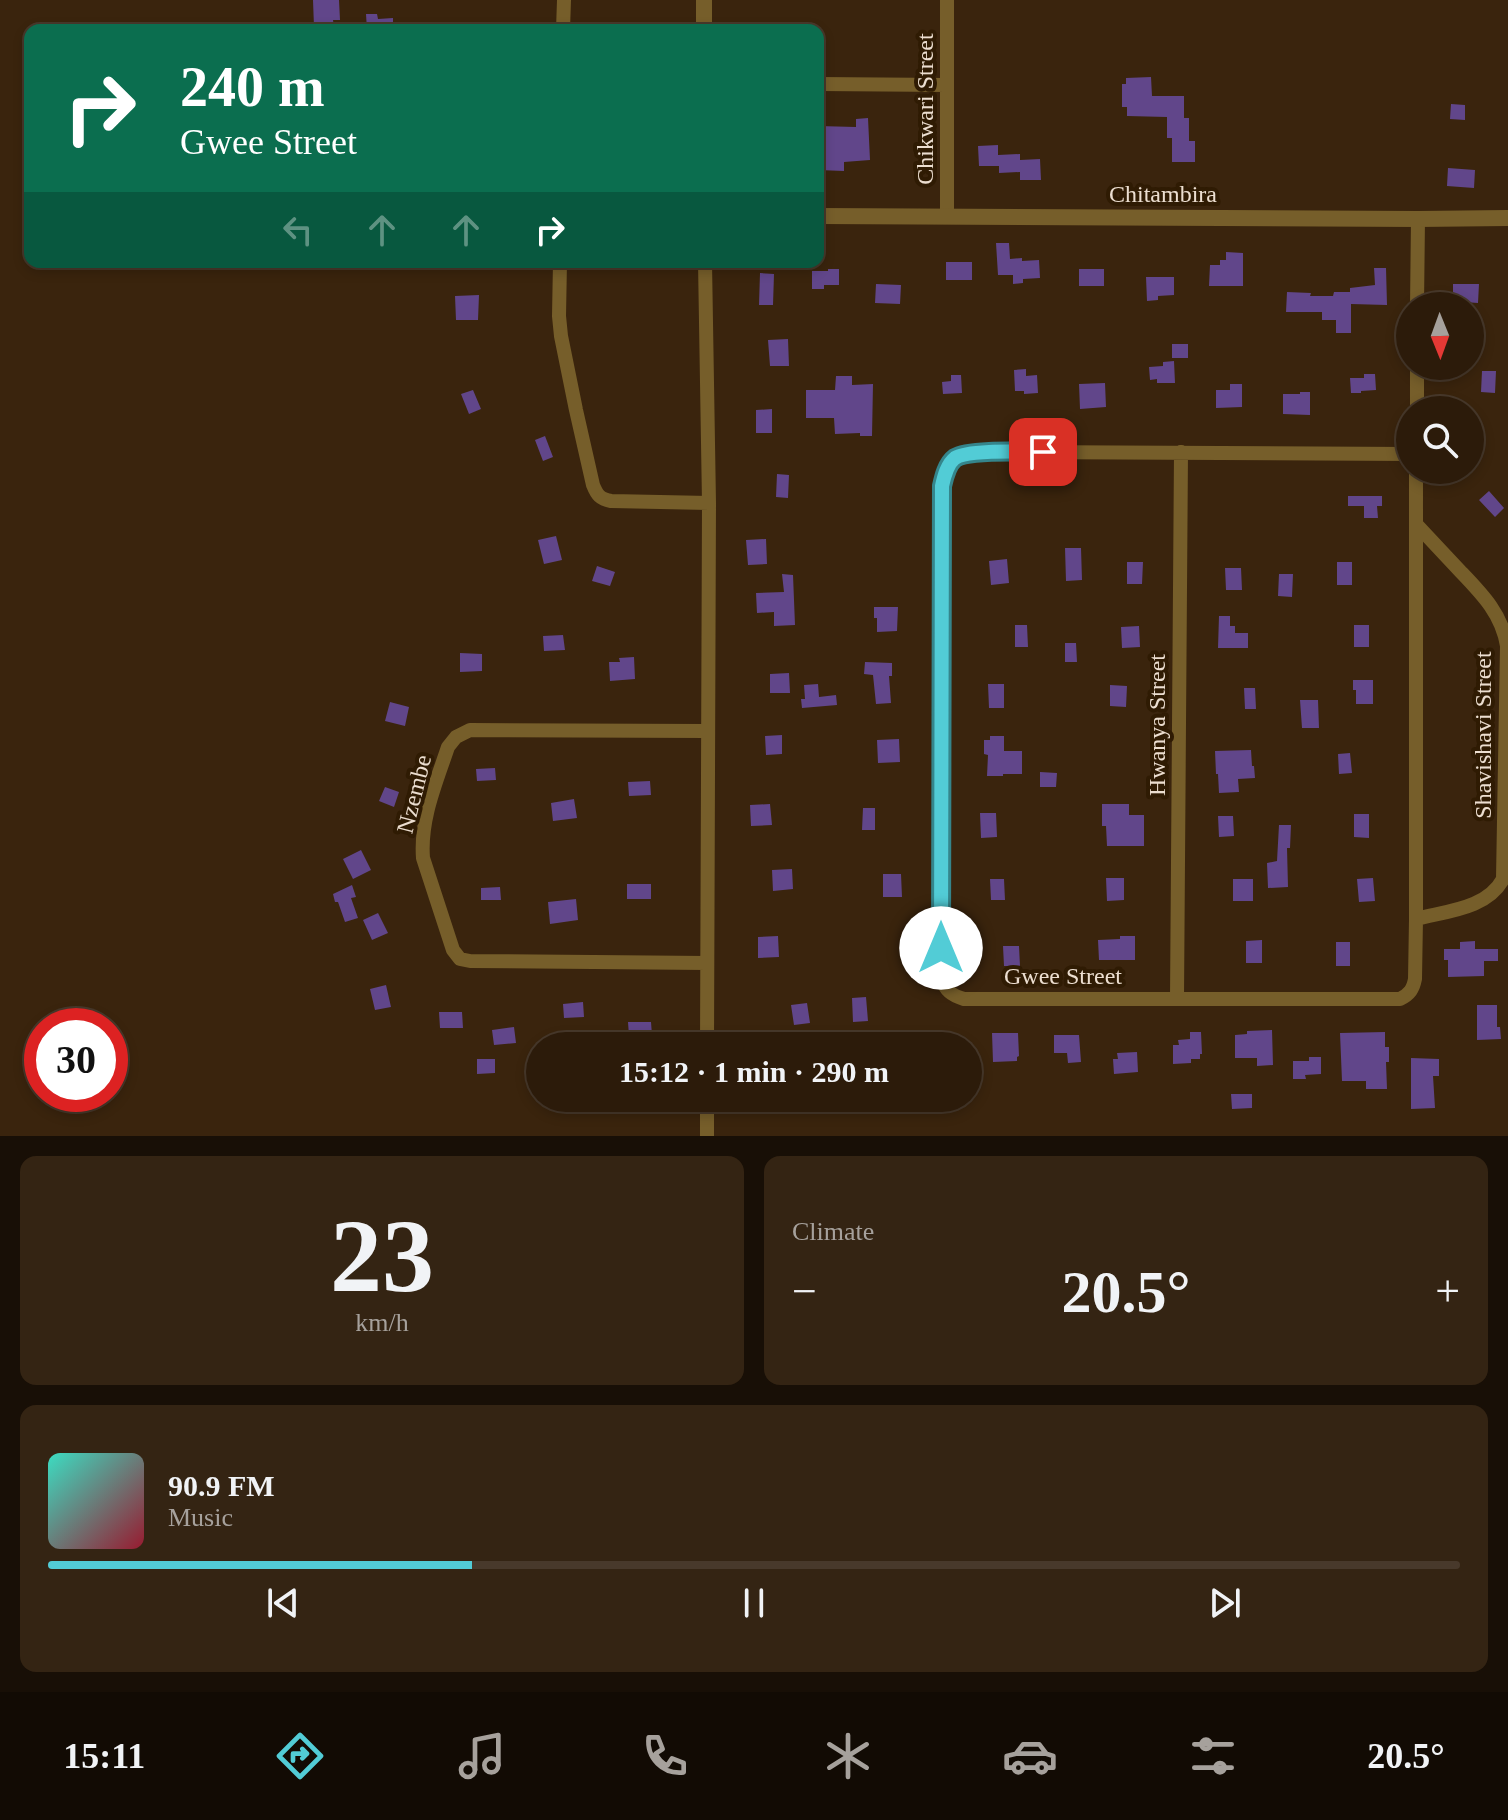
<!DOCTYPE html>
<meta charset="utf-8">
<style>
:root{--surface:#2c1b0a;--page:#342413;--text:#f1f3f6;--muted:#a6a19c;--line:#48392b;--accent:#52ccd6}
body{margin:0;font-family:"Times New Roman",serif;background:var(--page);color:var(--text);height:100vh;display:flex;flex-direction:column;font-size:30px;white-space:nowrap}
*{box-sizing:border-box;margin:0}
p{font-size:26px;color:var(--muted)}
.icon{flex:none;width:44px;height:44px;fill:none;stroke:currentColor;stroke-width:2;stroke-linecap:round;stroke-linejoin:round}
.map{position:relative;height:1136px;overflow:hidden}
.side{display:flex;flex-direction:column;gap:20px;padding:20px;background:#180f06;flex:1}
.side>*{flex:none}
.top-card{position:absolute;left:24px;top:24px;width:800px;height:244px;border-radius:16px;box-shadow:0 4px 12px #0003,0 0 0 2px var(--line);background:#0b6e4f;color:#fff;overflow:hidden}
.needle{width:52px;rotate:179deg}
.controls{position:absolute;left:1396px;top:292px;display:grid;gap:16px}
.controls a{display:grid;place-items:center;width:88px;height:88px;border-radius:50%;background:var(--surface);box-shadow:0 4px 12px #0003,0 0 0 2px var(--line);font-size:40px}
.speed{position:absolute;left:24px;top:1008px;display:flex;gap:16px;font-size:40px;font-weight:700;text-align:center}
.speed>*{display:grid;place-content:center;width:104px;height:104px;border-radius:50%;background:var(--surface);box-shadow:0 4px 12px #0003,0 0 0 2px var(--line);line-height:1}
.speed .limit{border:12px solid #d22;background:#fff;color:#111}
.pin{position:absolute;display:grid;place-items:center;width:68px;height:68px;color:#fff;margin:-34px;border-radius:16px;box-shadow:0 4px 12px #0006}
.me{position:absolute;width:88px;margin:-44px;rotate:0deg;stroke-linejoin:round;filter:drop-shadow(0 0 6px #0008)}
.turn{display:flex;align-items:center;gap:28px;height:168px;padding:0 24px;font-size:36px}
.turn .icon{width:104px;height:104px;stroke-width:2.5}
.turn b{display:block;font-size:56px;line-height:68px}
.lanes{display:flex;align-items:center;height:76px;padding:0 24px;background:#0003;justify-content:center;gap:40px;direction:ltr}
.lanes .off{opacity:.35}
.big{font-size:60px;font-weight:700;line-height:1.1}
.side .card{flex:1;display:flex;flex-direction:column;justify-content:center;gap:12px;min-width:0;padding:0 28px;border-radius:16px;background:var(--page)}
.side .dial{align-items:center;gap:0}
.dial b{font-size:104px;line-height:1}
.song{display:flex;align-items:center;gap:24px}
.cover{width:96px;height:96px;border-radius:12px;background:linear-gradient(135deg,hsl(170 70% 55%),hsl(350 70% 35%))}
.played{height:8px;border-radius:4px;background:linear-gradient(90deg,var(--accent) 30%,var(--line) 30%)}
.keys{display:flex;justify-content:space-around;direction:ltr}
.heat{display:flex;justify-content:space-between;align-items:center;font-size:44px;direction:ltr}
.side .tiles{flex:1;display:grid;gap:20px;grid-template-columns:1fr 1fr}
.card:last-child{grid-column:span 2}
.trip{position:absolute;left:526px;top:1032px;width:456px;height:80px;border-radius:40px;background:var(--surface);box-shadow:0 4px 12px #0003,0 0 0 2px var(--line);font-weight:700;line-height:80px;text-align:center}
.tab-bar{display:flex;height:128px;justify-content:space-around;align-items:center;background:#120b04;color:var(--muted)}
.tab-bar .icon{width:56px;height:56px}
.tab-bar .active{color:var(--accent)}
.tab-bar b{font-size:36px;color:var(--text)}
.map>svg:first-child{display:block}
</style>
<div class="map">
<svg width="1508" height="1136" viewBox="0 0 1508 1136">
<rect width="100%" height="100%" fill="#3a240d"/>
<path fill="#61468a" d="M313,0H339L340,20H333L334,27H314Z
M366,14H377L378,19L393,18V30H367Z
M1151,77L1152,96H1184V118H1189V141H1195V162H1172V138H1167V117L1127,116V107H1122V84H1126V78Z
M1451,104L1465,105V120L1450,119Z
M868,118L870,160L844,162V171L818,170V126L856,127V119Z
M998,145V155L1020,154V160L1040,159L1041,180H1020V172L999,173V166H979L978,146Z
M1448,168L1475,170L1474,188L1447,186Z
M996,243H1009L1010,259L1022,258V261L1039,260L1040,278L1023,279V283L1013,284V275H998Z
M1226,252L1243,253V286H1209L1210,265H1220V260H1226Z
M946,262H972V280H946Z
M1374,268H1386L1387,305L1351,304V333H1336V320H1322V312H1286L1287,292L1311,293L1310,296H1333L1334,292H1350V288L1375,285Z
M828,269H839V285H824V289H812V271H828Z
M1079,269H1104V286H1079Z
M760,273L774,274L773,305H759Z
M1146,277H1174V295L1158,296V300L1147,301Z
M876,284L901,285L900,304L875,303Z
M1453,284H1479L1478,303L1464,302V306H1453Z
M479,295L478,320H456L455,296Z
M788,339L789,366H770L768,340Z
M1172,344H1188V358H1172Z
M1174,361L1175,383H1157V379L1150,380L1149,367L1163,366V362Z
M1026,369V376L1037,375L1038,393L1024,394V391H1015L1014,370Z
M1482,371H1496L1495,393L1481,392Z
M1364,374H1375L1376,390L1361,391V393H1351L1350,378H1364Z
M951,375H961L962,393L943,394L942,382L951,381Z
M836,376H852V385L873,384L872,436H860V433L835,434L834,418H806V390H835Z
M1105,383L1106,407L1080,409L1079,384Z
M1230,384H1242V407L1216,408V390H1230Z
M473,390L481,409L469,414L461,394Z
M1300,392H1310V415L1283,414V394H1300Z
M772,409V433H756V410Z
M545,436L553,457L543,461L535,440Z
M777,474L789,475L788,498L776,497Z
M1489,491L1504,508L1495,517L1479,500Z
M1348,496H1382V506H1377L1378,518H1364V506H1348Z
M556,536L562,560L544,564L538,540Z
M766,539L767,564L748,565L746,540Z
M1065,548H1081L1082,580L1066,581Z
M1007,559L1009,583L991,585L989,561Z
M1127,562H1143L1142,584H1127Z
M1337,562H1352V585H1337Z
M597,566L615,572L610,586L592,581Z
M1225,568H1241L1242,590H1226Z
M782,574L793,575L795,625L774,626V612L757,613L756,593L784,592Z
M1279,574H1293L1292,597L1278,596Z
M874,607H898L897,631L877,632V618H874Z
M1219,616H1230V626H1235V633H1248V648H1218Z
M1015,625H1027L1028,647H1015Z
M1354,625H1369V647H1354Z
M1139,626L1140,647L1122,648L1121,627Z
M563,635L565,650L544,651L543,636Z
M1065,643H1076L1077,662H1065Z
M460,653L482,654V671L460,672Z
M634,657L635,679L610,681L609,662H620L619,658Z
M865,662L892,663V676H889L891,703L876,704L873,675L864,674Z
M789,673L790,693H770V674Z
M1353,680H1373V704H1356V690H1353Z
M818,684L819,697L836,695L837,705L802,708L801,699H805L804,685Z
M988,684H1004V708H989Z
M1110,685L1127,686L1126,707L1110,706Z
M1244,688H1255L1256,709H1245Z
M1300,700H1318L1319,728H1302Z
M390,702L409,707L405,726L385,721Z
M782,735V754L766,755L765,736Z
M990,736H1004V751H1022V774H1003V776H987L988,755L984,754V740H990Z
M899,739L900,762L878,763L877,740Z
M1251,750L1252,766H1254L1255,778L1238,779L1239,792L1219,793L1218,774H1216L1215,751Z
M1350,753L1352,773L1339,774L1338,754Z
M495,768L496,780L477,781L476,769Z
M1040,772L1057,773L1056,787H1040Z
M650,781L651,795L629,796L628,782Z
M385,787L399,792L394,807L379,801Z
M574,799L577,818L553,821L551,803Z
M770,804L772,825L751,826L750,805Z
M1102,804H1129V815H1144V846H1107L1106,826H1102Z
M863,808H875V830H862Z
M980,813H996L997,837L981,838Z
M1354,814H1369V838L1354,837Z
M1218,816H1233L1234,836L1219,837Z
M1279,825H1291L1290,848H1287L1288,887L1268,888L1267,863L1277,861Z
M361,850L371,870L353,879L343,859Z
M792,869L793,889L773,891L772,870Z
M883,874H901L902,897H883Z
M1106,878H1124V900L1107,901Z
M1373,878L1375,901L1359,902L1357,879Z
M990,879H1004L1005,900H991Z
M1233,879H1253V901H1233Z
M627,884H651V899H627Z
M352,885L356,897L351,898L358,918L345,922L338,902H335L333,894Z
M500,887L501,900H481V888Z
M576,899L578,920L550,924L548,902Z
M378,913L388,933L372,940L363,920Z
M778,936L779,957L758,958V937Z
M1120,936H1135V960H1099L1098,940L1120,939Z
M1262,940V963H1246V941Z
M1475,941V949H1498V961H1484V976L1448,977V960H1444V949H1460V942Z
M1336,942H1350V966H1336Z
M1003,946H1019L1020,966H1004Z
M386,985L391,1007L375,1010L370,989Z
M866,997L868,1021L853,1022L852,998Z
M583,1002L584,1017L564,1018L563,1004Z
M807,1003L810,1023L794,1025L791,1005Z
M1477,1005H1497V1027H1500L1501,1039L1477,1040Z
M439,1012H462L463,1028H440Z
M628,1022H651L652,1035L629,1036Z
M514,1027L516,1043L494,1045L492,1030Z
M1272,1030L1273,1065L1257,1066V1058H1235V1035L1247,1034V1031Z
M1190,1032H1201L1202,1054H1200V1059H1191V1063L1173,1064V1045H1179L1178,1040L1190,1039Z
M1385,1032V1047H1389V1062H1386L1387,1089H1366V1081H1342L1340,1033Z
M992,1033H1018L1019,1056L1017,1057V1061L993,1062Z
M1054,1035H1079L1081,1062L1068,1063L1067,1053H1054Z
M1137,1052L1138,1072L1114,1074L1113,1059H1118L1117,1053Z
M1309,1057H1321V1074L1305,1075L1306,1079H1293V1061H1309Z
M1411,1058L1439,1059V1076H1433L1435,1108L1411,1109Z
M477,1059H495V1073L477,1074Z
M1231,1094H1252V1108L1232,1109Z"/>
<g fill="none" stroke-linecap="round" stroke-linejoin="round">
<path stroke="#765e2a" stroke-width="14" d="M947,0V217
M563,30L564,0
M818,84L947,85
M560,262L559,316L561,336L576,410L593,485C597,495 600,499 611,501L709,503
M705,262L709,503L707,1046
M1417,306L1418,219
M1417,410V366
M1410,454L1015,452C981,453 950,445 942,486L941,978C946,991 951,995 964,999H1400C1410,994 1413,989 1415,979L1416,919V470
M1416,524C1431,540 1445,555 1460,571C1482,594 1502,614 1507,646L1503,879C1487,909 1446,911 1416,919
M707,731L470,730L456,737L448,747C436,783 420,819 423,858L453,950L460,959L470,961L707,963
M1177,998L1181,452
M707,1136V1098"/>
<path stroke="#765e2a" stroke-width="16" d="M704,30V0
M818,216L1418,219L1508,218"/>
</g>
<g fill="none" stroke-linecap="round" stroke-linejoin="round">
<defs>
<path id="route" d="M941,948L942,486C944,477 947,464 955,458C969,449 1026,452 1043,452"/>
</defs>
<use href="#route" stroke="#35858b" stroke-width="20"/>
<use href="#route" stroke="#52ccd6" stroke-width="14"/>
</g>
<g text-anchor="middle" stroke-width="8" stroke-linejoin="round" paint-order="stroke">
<g font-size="24" fill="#ecded0" stroke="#2f1b03">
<text transform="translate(925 109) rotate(-90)" y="8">Chikwari Street</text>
<text x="1163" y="202">Chitambira</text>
<text transform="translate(1157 725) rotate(-90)" y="8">Hwanya Street</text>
<text transform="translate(1483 735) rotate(-90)" y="8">Shavishavi Street</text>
<text transform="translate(414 794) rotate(-76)" y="8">Nzembe</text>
<text x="1063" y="984">Gwee Street</text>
</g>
</g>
</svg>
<div class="controls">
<a><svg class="needle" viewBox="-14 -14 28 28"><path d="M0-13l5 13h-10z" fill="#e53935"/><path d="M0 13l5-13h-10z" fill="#a6a19c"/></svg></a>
<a><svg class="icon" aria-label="search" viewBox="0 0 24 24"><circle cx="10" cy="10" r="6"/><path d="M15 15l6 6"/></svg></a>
</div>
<div class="speed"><div class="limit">30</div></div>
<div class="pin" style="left:1043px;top:452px;background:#d93025"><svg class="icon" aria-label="arrive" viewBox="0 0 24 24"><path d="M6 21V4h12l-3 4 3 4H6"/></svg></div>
<svg class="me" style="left:941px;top:948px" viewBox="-20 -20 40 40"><circle r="19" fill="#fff"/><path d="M0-13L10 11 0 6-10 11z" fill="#52ccd6"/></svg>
<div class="trip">15:12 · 1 min · 290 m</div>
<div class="top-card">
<div class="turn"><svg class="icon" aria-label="right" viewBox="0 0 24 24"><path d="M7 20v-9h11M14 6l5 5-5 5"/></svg><div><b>240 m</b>Gwee Street</div></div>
<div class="lanes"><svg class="icon off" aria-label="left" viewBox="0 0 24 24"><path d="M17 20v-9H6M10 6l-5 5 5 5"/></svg><svg class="icon off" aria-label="ahead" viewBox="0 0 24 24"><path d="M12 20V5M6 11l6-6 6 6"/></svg><svg class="icon off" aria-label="ahead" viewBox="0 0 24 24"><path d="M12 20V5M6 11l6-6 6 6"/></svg><svg class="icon" aria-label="right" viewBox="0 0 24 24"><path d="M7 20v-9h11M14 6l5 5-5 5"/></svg></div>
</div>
</div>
<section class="side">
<div class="tiles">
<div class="card dial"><b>23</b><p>km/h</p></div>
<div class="card"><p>Climate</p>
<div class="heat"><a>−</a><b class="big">20.5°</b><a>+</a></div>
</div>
<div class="card">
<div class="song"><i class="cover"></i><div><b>90.9 FM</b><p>Music</p></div></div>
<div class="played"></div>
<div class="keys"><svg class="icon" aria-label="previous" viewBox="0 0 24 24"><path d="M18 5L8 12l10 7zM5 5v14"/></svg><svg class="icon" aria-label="pause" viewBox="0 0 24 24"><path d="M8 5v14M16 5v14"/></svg><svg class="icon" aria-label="next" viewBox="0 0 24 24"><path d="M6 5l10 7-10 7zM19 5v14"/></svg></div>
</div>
</div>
</section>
<nav class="tab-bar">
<b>15:11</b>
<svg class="icon active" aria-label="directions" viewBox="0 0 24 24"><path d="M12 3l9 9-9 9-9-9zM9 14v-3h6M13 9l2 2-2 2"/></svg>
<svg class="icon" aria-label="music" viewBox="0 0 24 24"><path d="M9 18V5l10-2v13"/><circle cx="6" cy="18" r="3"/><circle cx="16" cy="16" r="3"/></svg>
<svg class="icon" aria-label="phone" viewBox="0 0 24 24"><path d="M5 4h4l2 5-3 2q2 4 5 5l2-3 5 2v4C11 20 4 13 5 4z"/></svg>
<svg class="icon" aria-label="climate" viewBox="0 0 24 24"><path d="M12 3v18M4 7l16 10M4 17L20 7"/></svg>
<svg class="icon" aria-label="car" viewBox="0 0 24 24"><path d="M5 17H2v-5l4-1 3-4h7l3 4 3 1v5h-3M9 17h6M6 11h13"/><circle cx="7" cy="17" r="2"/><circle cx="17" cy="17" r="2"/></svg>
<svg class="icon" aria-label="filters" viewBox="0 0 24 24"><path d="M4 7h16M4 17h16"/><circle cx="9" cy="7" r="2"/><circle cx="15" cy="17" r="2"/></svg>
<b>20.5°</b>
</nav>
